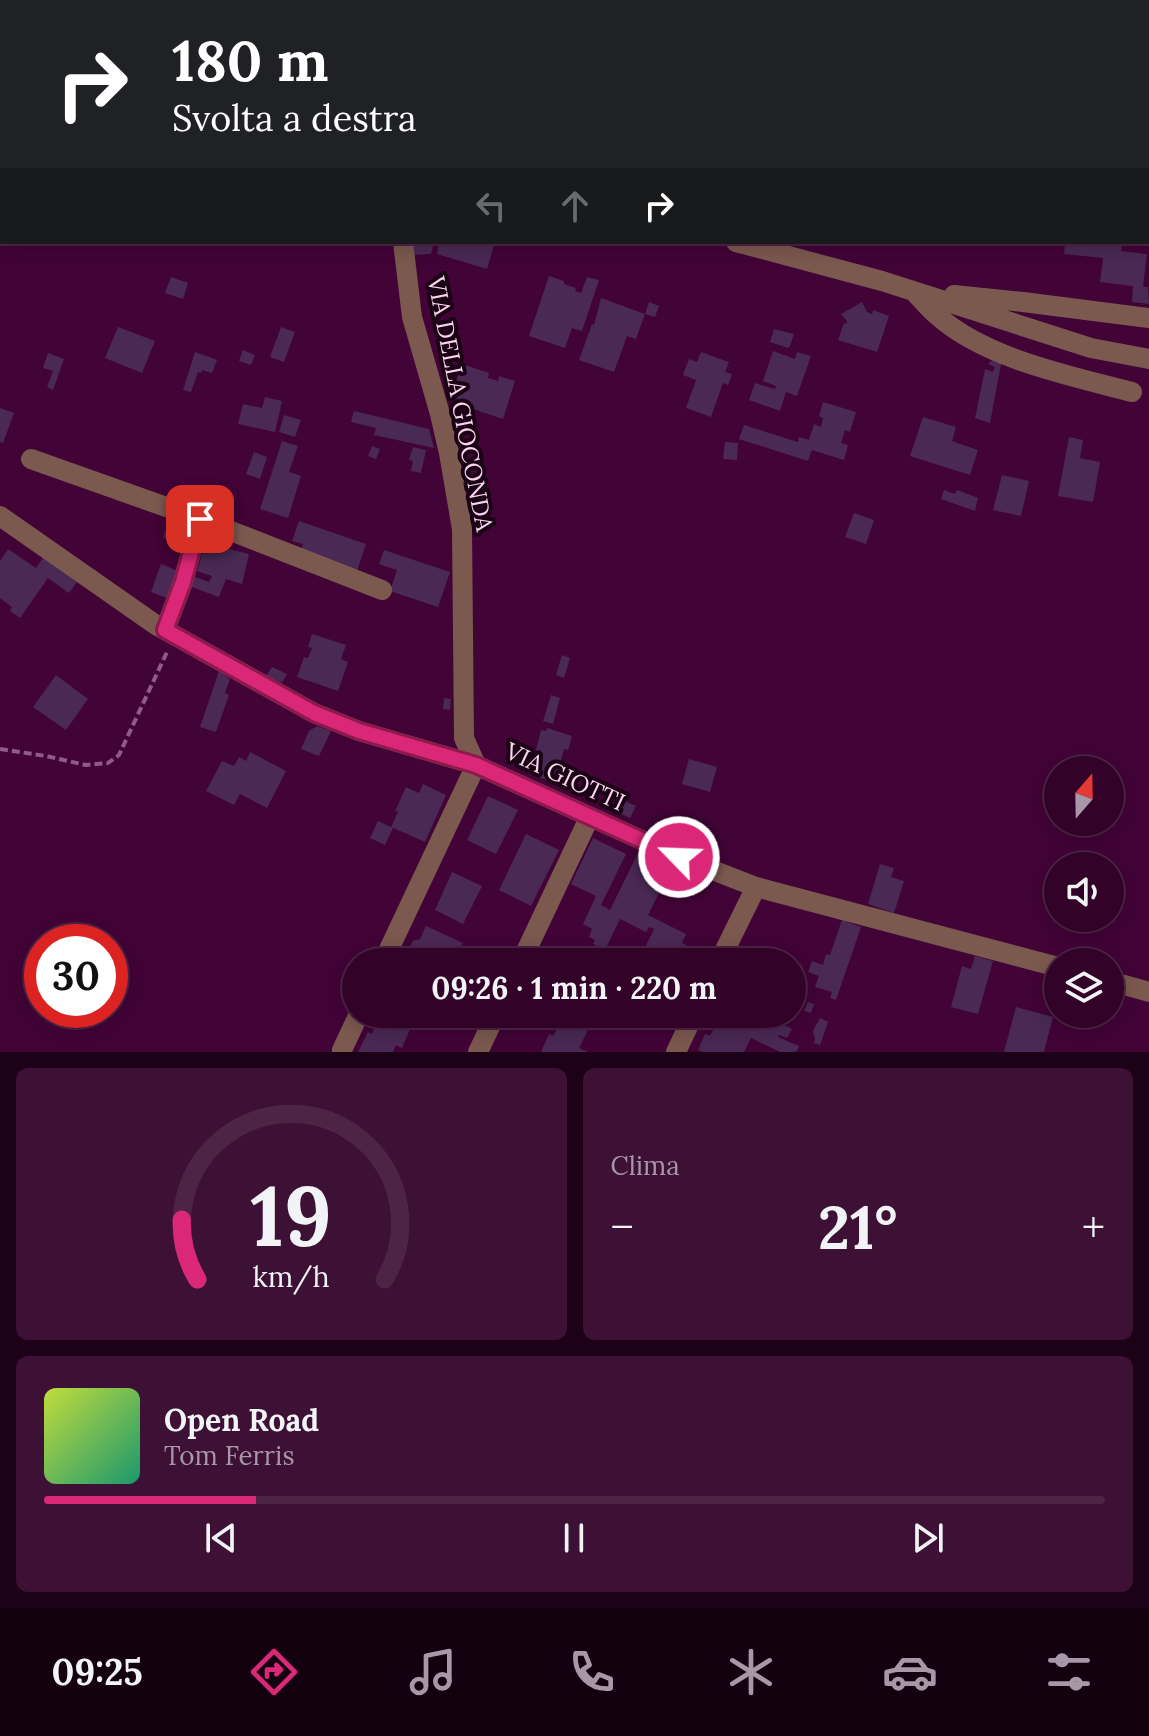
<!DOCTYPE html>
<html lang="it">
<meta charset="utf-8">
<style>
:root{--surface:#320229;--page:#3d1035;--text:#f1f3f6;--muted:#a897a8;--line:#4d2446;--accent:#db2777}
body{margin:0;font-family:Lora,serif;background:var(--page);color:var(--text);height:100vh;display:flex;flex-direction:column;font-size:30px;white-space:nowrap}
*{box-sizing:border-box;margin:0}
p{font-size:26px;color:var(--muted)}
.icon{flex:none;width:44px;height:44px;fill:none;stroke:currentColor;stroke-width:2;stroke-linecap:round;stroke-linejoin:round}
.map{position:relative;height:1052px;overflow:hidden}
.drawer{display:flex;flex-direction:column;gap:16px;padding:16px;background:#1c0117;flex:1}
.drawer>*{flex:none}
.top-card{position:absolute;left:0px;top:0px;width:1150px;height:244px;box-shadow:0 4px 20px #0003,0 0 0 2px var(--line);background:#202124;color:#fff;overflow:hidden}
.needle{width:52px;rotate:20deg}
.fabs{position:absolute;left:1044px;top:756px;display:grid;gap:16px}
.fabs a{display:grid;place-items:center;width:80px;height:80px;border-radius:50%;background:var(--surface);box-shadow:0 4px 20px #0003,0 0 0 2px var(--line);font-size:40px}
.speed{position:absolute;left:24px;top:924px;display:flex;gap:16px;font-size:40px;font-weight:700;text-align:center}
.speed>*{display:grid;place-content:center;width:104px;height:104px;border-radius:50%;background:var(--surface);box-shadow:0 4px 20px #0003,0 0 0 2px var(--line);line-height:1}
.speed .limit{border:12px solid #d22;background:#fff;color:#111}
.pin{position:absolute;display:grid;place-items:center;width:68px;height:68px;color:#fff;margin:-34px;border-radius:16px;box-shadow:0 4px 12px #0006}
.me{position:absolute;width:88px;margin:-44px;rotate:294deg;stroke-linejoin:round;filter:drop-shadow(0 0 6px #0008)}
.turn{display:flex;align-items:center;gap:28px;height:168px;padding:0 40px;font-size:36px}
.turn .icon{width:104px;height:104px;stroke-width:2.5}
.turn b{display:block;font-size:56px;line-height:68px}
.lanes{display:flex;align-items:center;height:76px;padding:0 40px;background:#0003;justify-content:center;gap:40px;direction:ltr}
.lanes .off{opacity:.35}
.big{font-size:60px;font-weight:800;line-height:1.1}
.drawer .card{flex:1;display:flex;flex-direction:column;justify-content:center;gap:12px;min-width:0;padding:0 28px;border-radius:12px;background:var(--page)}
.drawer .dial{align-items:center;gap:0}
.dial svg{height:208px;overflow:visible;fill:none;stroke:var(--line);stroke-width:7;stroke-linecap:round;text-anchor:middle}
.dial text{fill:var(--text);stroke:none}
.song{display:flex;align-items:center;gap:24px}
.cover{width:96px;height:96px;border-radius:12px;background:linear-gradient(135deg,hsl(70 70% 55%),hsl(160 70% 35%))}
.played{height:8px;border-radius:4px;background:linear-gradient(90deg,var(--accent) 20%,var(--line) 20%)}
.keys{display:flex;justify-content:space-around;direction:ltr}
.heat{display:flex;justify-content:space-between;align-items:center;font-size:44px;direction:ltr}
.drawer .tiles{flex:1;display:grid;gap:16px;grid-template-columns:1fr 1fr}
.card:last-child{grid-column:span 2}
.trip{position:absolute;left:342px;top:948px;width:464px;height:80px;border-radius:40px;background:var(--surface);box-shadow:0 4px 20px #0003,0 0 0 2px var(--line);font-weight:800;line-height:80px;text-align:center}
.dock{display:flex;height:128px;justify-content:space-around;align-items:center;background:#140110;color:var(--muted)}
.dock .icon{width:56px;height:56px}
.dock .current{color:var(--accent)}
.dock b{font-size:36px;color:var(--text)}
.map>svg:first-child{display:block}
</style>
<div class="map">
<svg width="1149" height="1052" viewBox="0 0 1149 1052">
<rect width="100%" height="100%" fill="#420337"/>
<path fill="#4a2955" d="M413,242H434L431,254L413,255Z
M439,242H495L487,269L437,254Z
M1065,242H1095L1122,245L1121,251L1147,254L1143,287H1148L1149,304L1132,302L1133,286L1100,282L1103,258L1064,254Z
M549,276L564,281V284L576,288L575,291L581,293L587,277L599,280L582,331L572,328L565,348L529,336Z
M171,277L188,283L183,299L165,293Z
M601,298L645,314L636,339L627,336L614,372L579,360L592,324L594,325Z
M649,302L659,306L655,317L645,314Z
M862,302L867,312L872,314L873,310L889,316L877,352L838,340L844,323L846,324L847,321L841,314Z
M118,327L155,341L142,373L105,358Z
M281,327L295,332L284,362L270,357Z
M774,329L794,334L790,346L788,348L770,342Z
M243,350L255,355L251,365L239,361Z
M773,351L795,359L797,352L811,356L797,396L786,392L780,411L749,400L755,383L775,389L776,386L763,381Z
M195,352L217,360L212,373L202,370L201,373L198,372L191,392L183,390Z
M701,352L729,362L725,372L732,374L728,385L723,383L711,417L686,408L696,380L683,375L689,359L697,362Z
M48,353L64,359L53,390L47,387L53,371L43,368Z
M996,357L1002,359L990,423L975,418L985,369L993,372L995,367L988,364Z
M462,364L489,373L488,378L498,381L499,376L515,381L503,419L461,405L453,391Z
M265,397L282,401L275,432L238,424L243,404L262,408Z
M823,402L856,412L850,432L845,430L841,443L848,445L844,460L812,450L808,461L739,439L744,425L798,442L799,437L809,440L814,424L821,427L823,418L819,416Z
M0,408L14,413L3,443L0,442Z
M354,411L429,429L434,448L374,435L376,428L351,422Z
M284,415L301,420L295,437L279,432Z
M923,417L956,427L952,441L978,450L970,475L910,456Z
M1069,437L1083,440L1080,458L1100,462L1093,502L1058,496Z
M282,441L298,446L289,472L301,476L288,518L260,509Z
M725,442L738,443L737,460L723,459Z
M372,446L380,449L376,459L368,456Z
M413,447L426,450L421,473L411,471L413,461L409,460Z
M254,452L267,457L260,479L246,474Z
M1002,475L1029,481L1021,516L993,510Z
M944,490L955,494L957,490L978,498L975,511L941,499Z
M854,513L874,520L866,544L845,537Z
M299,521L366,544L357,571L300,552L303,544L292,541Z
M168,523L181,527L176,542L163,538Z
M205,543L249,554L242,584L226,579L219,597L186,585L190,575L209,582L212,576L197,571Z
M8,549L36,568L43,558L77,582L69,593L48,578L20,618L10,611L12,607L0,598V561Z
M384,550L450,572L438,607L390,591L397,570L379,564Z
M161,564L178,571L170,599L151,592Z
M312,634L346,645L341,659L348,662L338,691L297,677L304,657L308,658L312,648L308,647Z
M562,655L570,658L564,678L556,675Z
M272,667L287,674L282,683L266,676Z
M219,671L230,679L225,693L229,695L216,732L200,727Z
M56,675L88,699L66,730L33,707Z
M551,695L560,698L553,724L543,721Z
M444,698L451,699L450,710L443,709Z
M317,726L331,731L319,756L301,749L309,731Z
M547,728L572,736L568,750L564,749L555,784L530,773L541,730L546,731Z
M250,752L286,771L267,808L240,794L234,805L206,791L222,761L234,766L239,757L246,761Z
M689,759L717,767L710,792L682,784Z
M423,784L446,795L425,842L391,827L398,812L395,811L406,787L419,793Z
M488,796L518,810L496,854L467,840Z
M620,799L636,806L630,818L615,811Z
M378,821L393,828L385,845L370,838Z
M662,821L670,824L668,836L658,832Z
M526,834L559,850L531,906L499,890Z
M593,838L626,854L601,905L610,910L639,851L673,865L648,915L686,934L682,943L692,948L685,962H631L627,960L630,953L640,958L654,929L649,927L646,932L620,919L605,950L593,944L595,940L589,937L592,929L583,924L596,896L571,884Z
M880,864L894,868L891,877L904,881L894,913L868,904Z
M452,872L482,886L463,924L435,910Z
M842,920L861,927L836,1000L830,998L832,992L815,987L819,976L808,972L812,961L823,965L826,954L830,955Z
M426,926L463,943L458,953L446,948L445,951L438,948L435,952L442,955L439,962H407L408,960H404L413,941L420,939Z
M975,956L993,961L978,1014L951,1007L962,966L971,969Z
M808,1002L814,1004L811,1013L804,1011Z
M1016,1007L1053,1017L1044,1052H1004Z
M370,1014L416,1015L402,1048L396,1045L393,1052H358L368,1032L372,1034L379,1018Z
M560,1014H579L593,1020L579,1048L588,1052H541L549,1034L553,1036L560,1023L556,1022Z
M736,1014H789L784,1025L792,1029L787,1038L779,1035L778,1037L799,1046L796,1052H780L751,1038L744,1052H703L698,1050L705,1034L710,1036L717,1022L733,1030L737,1021L734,1019Z
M820,1018L828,1022L820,1045L814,1043L815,1039L813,1031Z"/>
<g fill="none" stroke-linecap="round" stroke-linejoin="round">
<path stroke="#905b84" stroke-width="4" stroke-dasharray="8 4" stroke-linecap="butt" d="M0,749L46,756L86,765L108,763L119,755L167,652"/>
<path stroke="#7c594f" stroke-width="20" d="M300,2L301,0
M0,33H2
M0,66L2,60
M0,146H2
M736,242L882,281L1091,348L1149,359
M917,295C924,302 931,311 939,317C987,359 1071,376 1132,392
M954,295L1023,302L1149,318
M31,459L200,519L382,590
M0,516L156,625L314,713L359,731L476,765L679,857L756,887L1058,967
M165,630L183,582L200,519
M383,962L476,765L464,738L462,529L449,453L440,414L412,317L403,242
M521,962L589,818
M719,962L756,887
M1110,981L1149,992
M342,1050L359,1014
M478,1052L496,1014
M676,1052L694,1014"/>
</g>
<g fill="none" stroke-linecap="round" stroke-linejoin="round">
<defs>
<path id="route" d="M200,519L183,582L165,630L314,713L359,731L476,765L679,857"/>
</defs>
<use href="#route" stroke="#8e194d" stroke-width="20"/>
<use href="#route" stroke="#db2777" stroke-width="14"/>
</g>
<g text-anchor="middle" stroke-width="8" stroke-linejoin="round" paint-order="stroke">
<g font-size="24" fill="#fbd5ef" stroke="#1b0316">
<text transform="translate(460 404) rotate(79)" y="8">VIA DELLA GIOCONDA</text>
<text transform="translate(565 777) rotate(25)" y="8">VIA GIOTTI</text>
</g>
</g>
</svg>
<div class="fabs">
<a><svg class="needle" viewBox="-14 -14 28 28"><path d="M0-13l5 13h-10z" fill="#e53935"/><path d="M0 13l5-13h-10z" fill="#a897a8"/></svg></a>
<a><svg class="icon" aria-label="sound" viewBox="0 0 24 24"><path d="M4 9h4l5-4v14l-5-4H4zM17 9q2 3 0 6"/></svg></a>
<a><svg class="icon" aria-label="layers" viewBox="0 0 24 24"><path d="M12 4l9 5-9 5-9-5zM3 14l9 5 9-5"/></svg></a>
</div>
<div class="speed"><div class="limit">30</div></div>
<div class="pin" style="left:200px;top:519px;background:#d93025"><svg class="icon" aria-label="arrive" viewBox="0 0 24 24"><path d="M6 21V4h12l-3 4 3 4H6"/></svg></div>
<svg class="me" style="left:679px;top:857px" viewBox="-20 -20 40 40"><circle r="17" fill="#db2777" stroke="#fff" stroke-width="3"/><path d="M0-11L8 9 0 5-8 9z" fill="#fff"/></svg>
<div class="trip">09:26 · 1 min · 220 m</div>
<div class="top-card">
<div class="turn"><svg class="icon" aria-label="right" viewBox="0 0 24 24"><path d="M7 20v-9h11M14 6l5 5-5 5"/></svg><div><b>180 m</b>Svolta a destra</div></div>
<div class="lanes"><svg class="icon off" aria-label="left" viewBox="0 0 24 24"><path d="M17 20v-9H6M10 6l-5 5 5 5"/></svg><svg class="icon off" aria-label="ahead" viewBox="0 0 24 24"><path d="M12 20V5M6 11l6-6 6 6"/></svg><svg class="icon" aria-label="right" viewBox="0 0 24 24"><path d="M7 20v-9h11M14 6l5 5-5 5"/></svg></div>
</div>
</div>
<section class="drawer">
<div class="tiles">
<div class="card dial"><svg viewBox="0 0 100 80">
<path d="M14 69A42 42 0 1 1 86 69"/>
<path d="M14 69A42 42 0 0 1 8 46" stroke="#db2777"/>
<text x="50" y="56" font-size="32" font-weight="700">19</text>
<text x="50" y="72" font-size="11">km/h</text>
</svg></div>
<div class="card"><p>Clima</p>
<div class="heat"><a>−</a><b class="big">21°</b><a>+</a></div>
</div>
<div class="card">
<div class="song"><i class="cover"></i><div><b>Open Road</b><p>Tom Ferris</p></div></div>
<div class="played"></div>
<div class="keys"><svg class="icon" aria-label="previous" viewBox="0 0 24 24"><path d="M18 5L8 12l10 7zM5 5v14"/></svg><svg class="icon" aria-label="pause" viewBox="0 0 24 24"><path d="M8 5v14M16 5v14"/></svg><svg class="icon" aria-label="next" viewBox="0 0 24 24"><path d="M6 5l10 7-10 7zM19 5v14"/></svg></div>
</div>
</div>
</section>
<nav class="dock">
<b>09:25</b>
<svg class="icon current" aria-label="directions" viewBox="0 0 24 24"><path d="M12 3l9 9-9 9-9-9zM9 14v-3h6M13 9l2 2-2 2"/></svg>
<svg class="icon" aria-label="music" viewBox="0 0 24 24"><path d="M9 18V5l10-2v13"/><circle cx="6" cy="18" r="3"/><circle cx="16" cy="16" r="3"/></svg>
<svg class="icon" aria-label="phone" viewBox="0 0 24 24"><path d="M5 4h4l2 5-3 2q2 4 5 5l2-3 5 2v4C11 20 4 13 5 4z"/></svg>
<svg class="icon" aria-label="climate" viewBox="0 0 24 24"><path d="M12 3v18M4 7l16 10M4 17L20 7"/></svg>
<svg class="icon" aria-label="car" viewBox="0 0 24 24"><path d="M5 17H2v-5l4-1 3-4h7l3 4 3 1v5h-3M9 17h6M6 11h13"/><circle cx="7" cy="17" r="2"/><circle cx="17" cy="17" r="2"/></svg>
<svg class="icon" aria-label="filters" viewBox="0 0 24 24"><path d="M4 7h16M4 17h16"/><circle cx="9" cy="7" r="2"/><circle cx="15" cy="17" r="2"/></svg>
</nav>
